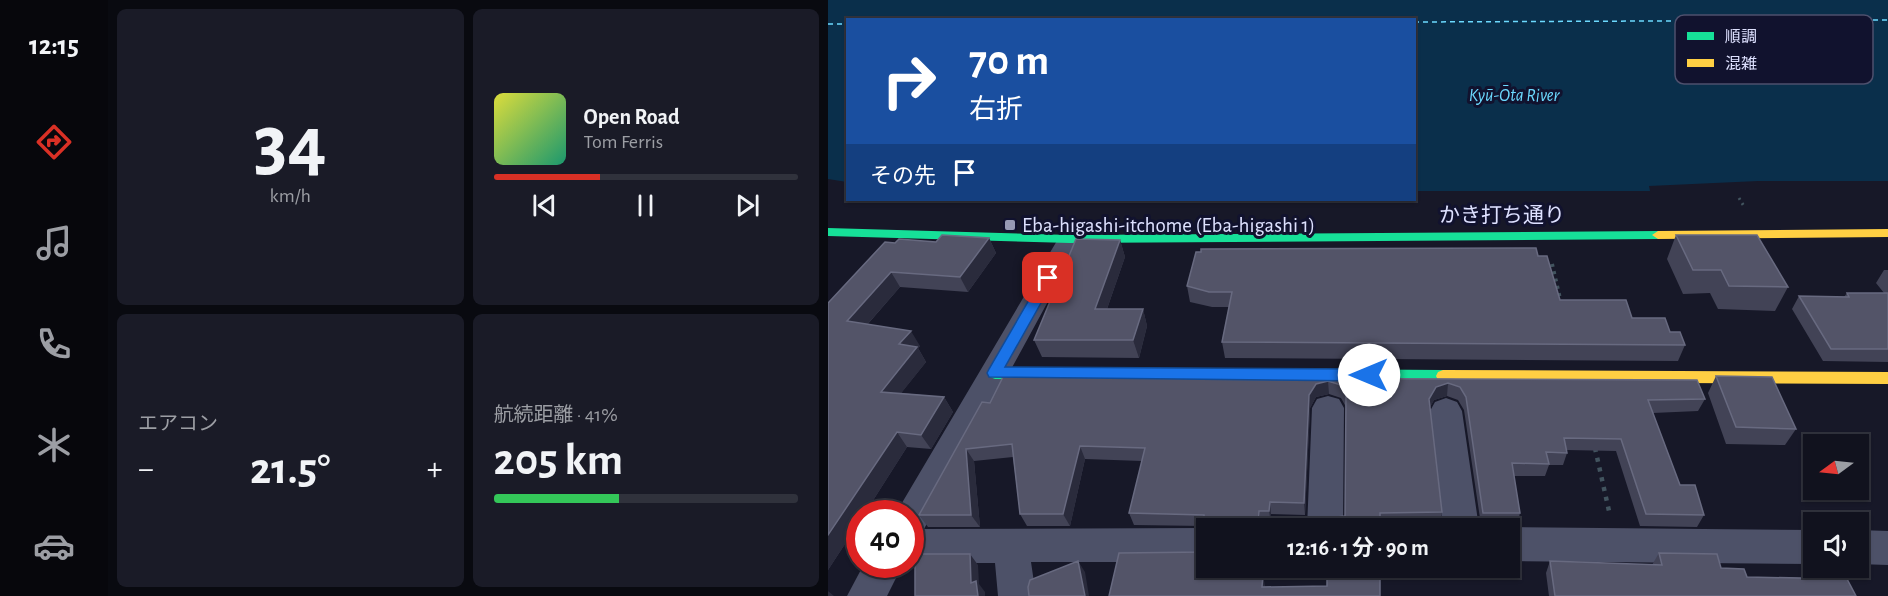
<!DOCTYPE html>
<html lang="ja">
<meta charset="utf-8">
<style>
:root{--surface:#11121e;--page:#1a1b27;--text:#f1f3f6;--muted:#9c9ea4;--line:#30323c;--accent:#d93025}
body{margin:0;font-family:"Alegreya Sans","Noto Sans JP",sans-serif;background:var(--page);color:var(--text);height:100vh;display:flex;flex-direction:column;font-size:22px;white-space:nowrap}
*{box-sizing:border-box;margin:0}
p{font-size:20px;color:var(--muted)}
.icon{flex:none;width:33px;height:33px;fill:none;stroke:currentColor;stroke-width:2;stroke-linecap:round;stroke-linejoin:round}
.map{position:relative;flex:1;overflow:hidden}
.side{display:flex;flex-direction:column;gap:9px;padding:9px;background:#090a10;width:720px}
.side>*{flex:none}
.hud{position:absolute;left:18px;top:18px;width:570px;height:183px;border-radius:0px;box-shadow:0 2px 4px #0004,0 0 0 2px var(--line);background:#1a4fa0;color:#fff;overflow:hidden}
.needle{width:39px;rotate:255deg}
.controls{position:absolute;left:975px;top:434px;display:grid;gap:12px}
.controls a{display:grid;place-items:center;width:66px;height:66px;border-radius:0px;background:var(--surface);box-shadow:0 2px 4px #0004,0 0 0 2px var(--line);font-size:30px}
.speed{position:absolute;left:18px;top:500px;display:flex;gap:12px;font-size:30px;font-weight:700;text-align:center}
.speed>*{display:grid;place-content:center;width:78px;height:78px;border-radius:50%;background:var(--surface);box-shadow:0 2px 4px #0004,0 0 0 2px var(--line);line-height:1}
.speed .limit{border:9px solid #d22;background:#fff;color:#111}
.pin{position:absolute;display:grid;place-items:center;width:51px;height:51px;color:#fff;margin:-26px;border-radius:12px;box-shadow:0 3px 9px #0006}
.me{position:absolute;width:66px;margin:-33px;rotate:270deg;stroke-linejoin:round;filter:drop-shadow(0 0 4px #0008)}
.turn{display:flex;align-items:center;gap:21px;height:126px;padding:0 24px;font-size:27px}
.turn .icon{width:78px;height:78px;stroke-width:2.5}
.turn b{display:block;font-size:42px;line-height:51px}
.then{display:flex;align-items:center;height:57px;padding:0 24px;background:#0003;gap:12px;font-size:22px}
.big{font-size:45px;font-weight:700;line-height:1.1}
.side .card{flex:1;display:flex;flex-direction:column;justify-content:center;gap:9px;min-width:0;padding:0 21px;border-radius:9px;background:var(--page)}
.side .dial{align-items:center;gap:0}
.dial b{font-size:78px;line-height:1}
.song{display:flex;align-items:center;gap:18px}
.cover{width:72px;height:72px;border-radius:9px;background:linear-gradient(135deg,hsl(60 70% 55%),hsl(160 70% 35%))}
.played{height:6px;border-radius:3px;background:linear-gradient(90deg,var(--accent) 35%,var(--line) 35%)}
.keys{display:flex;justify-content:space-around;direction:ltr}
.heat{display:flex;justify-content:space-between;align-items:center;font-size:33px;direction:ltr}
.charge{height:9px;border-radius:4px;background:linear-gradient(90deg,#34c759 41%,var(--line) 0)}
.side .tiles{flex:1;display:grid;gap:9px;grid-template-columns:repeat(2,1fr)}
.trip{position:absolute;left:368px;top:518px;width:324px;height:60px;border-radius:0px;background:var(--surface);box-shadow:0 2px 4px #0004,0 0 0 2px var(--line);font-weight:700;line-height:60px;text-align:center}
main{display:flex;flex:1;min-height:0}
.menu{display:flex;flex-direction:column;width:108px;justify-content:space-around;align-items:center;background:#07070c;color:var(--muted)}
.menu .icon{width:42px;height:42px}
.menu .on{color:var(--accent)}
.menu b{font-size:27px;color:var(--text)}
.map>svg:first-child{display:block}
</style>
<main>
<nav class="menu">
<b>12:15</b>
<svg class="icon on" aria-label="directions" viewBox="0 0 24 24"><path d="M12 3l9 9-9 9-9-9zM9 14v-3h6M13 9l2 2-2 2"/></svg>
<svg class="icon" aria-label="music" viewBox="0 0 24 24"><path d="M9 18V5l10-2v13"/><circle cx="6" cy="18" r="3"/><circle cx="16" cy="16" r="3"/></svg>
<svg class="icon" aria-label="phone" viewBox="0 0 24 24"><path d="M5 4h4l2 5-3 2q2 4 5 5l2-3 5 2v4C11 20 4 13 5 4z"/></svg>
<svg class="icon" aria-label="climate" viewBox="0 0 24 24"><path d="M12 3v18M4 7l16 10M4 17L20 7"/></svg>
<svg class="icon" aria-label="car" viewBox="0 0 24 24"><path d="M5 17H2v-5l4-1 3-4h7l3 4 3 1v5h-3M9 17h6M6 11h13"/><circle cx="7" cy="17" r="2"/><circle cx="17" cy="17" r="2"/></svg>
</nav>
<section class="side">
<div class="tiles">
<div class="card dial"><b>34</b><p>km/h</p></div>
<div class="card">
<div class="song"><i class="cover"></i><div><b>Open Road</b><p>Tom Ferris</p></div></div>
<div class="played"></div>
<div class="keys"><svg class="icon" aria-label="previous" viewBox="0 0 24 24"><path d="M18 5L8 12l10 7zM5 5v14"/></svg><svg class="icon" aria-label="pause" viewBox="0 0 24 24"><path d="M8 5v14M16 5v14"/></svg><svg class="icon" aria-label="next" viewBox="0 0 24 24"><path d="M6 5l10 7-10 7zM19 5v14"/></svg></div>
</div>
<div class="card"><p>エアコン</p>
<div class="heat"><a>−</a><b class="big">21.5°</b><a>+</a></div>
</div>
<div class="card"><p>航続距離 · 41%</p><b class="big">205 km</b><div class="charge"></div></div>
</div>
</section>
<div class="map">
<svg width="1060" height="596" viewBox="0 0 1060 596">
<rect width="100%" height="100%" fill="#171828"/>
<path fill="#0a2f4b" d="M0,0H1060V181H930L821,186L822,191H587L586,20H20L19,182L0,179Z"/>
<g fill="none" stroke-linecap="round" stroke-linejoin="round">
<path stroke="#6cdaff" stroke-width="1.5" stroke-dasharray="5 4" stroke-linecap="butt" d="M586,22L1060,20
M0,24H20"/>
<path stroke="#42545f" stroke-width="3" stroke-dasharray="2 4" stroke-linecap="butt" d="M911,198L917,208"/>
<path stroke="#42545f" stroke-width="4" stroke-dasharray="3 4.5" stroke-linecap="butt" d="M724,264L733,303"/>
<path stroke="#42545f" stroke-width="4.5" stroke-dasharray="4 6" stroke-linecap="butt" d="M767,448L781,511"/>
<path fill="#4d5168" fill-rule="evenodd" d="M242,231L251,233L254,239L96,529L378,528V562H203L208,596H170L167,563H82V513H68L230,239L233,233Z
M500,396L511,399L516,408L515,528H479L484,408L489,399Z
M618,398L629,402L634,411L651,528H615L602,411L607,402Z
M681,527L986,530V564L681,561Z
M1030,530L1060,531V565L1030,564Z
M36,564H75L59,596H19Z"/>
<path fill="#16e098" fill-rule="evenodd" d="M0,228L242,235L830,231L836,235L830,239L242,243L0,236Z
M167,367L615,370L620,372L622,376L620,380L615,382L167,379L162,377L160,373L162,369Z"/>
<path fill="#ffcf43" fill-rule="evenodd" d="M1060,229V237L830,239L824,235L830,231Z
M615,370L1060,372V384L615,382L610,380L608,376L610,372Z"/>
</g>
<path fill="#424356" d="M848,235L960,287L947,311L890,309L882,293L855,294L839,259Z
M161,238L168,253L140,292L72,287L39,325L92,346L90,348L98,362L73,393L116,397L125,412L103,449L79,447L37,513H32V521L0,570L1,303L67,243L108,242Z
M292,240L297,257L279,309H315L319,326L311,358L214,357L206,340Z
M710,256L732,300L804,318L842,332L857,345L850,361L397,358L394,342L401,307H384L362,302L359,286Z
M1056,270H1060V362L995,361L964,309L971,296L1016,297L1019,293H1056L1048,283Z
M888,376L968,429L957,445L898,444L880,393Z
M175,377L869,380L877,399L870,411L825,413L852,485L876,515L869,527L812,526L788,451L739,450V453L735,465H721L717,476H686L692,513L689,525H653L636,410L630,400L619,396L606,400L602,407L614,512L612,524H552L517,516L518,407L513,398L501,394L488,397L482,408L477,515L443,514V523H433L429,575L437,587L552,596H281L376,552V526L306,525L301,513L314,461L257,459L242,526H199L192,514L185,457L146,461L152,527H100L91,515L162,403Z
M831,553L893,568L919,577L1028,596H721L718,573L722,561L824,565Z"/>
<path fill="#2a2b3c" d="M161,238L168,253L140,292L132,277Z
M292,240L297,257L273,326L267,309Z
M63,272L72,287L29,336L19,321Z
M315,309L319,326L311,358L305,340Z
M83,331L92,346L90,348L98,362L63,406L53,392L71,344Z
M500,381L501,394L488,397L482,408L477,515L476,503L481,395L488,384Z
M620,383L619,396L606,400L600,411L601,399L608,387Z
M116,397L125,412L103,449L93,435Z
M69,432L79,447L37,513H32V521L0,570V535Z
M252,446L257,459L242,526L235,514Z
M138,449L146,461L152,527L143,515Z
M442,502L443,514V523L441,511Z
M431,511L433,523V528H430Z
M142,554L150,565L151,584L157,592V596H150L143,583Z
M250,561L257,572L261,596H257Z
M426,567H429L428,587L425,575Z
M435,575L437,586L436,596L434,587Z
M0,591L6,596H0Z"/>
<path fill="#535468" stroke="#686a80" stroke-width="1.5" d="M114,235L161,238L132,277L63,272L19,321L83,331L71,344L89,347L53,392L116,397L93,435L69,432L0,535V303L57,242L67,243L71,239L108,242Z
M848,235H929L960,287L901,286L893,270H865Z
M248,239L292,240L267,309H315L305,340H206Z
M708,248L710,256H719L732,300H798L804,318H837L842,332H852L857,345L394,342L404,292H381L359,286L368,252H373V249Z
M1019,293H1060V349H1003L971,296L1021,297Z
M888,376L944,377L968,429L908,427Z
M175,377L869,380L877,399L820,400L852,485H867L876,515L818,514L793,439L736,438L739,453L718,452L721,464L684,463L692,513H655L638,397L632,387L620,383L608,387L601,399L614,512L552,513V528H501V518L517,516L518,395L513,385L500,381L488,384L481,395L476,503L442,502L441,511H431L430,528H378V567H426L425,575H435L434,587L499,586V567H552V596H281L291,553L376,552V515L301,513L317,448L252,446L235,514H192L184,444L138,449L143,515H91L154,402L162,403Z
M831,553L889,554L893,568L916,569L919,577L1019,579L1028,596H727L722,561L834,565Z
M87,554H142L143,583L148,581L150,596H87Z
M250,561L257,596H201L200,587L202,580Z"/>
<path fill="#1a73e8" stroke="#114b97" stroke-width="1.5" d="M220,273L227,278L177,367L541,369L548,375L541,381L161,377L159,373L161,369L216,274Z"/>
<rect fill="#989bb4" stroke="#11122e" stroke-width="2" x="176" y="219" width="12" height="12" rx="3"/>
<g text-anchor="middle" stroke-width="6" stroke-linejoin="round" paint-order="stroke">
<g font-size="18" font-style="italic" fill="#6cdaff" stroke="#11122e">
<text x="686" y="101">Kyū-Ōta River</text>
</g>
<g font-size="21" fill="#dee1ff" stroke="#11122e">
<text x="674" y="222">かき打ち通り</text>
</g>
<g font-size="21" fill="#dee1ff" stroke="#11122e" text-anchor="start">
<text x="194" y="232">Eba-higashi-itchome (Eba-higashi 1)</text>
</g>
</g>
<rect x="847" y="15" width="198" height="69" rx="9" fill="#11122e" stroke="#4e506d" stroke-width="1.5"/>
<rect x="859" y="32" width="27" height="8" fill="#16e098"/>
<rect x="859" y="59" width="27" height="8" fill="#ffcf43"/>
<g font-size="16" fill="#dee1ff">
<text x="897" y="42">順調</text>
<text x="897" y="69">混雑</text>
</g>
</svg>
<div class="controls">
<a><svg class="needle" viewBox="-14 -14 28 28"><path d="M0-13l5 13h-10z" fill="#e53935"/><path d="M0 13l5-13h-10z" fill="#9c9ea4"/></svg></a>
<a><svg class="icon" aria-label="sound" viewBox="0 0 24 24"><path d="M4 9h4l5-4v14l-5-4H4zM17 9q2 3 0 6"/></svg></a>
</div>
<div class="speed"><div class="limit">40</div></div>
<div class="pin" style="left:220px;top:278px;background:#d93025"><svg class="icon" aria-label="arrive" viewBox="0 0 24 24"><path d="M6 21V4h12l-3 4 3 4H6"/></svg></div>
<svg class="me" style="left:541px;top:375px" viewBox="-20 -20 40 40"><circle r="19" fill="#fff"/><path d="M0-13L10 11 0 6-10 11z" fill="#1a73e8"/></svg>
<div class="trip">12:16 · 1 分 · 90 m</div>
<div class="hud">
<div class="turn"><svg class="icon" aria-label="right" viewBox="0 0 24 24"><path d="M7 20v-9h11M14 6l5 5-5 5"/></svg><div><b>70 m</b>右折</div></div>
<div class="then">その先<svg class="icon" aria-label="arrive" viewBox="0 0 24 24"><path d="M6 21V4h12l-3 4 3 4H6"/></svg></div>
</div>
</div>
</main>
